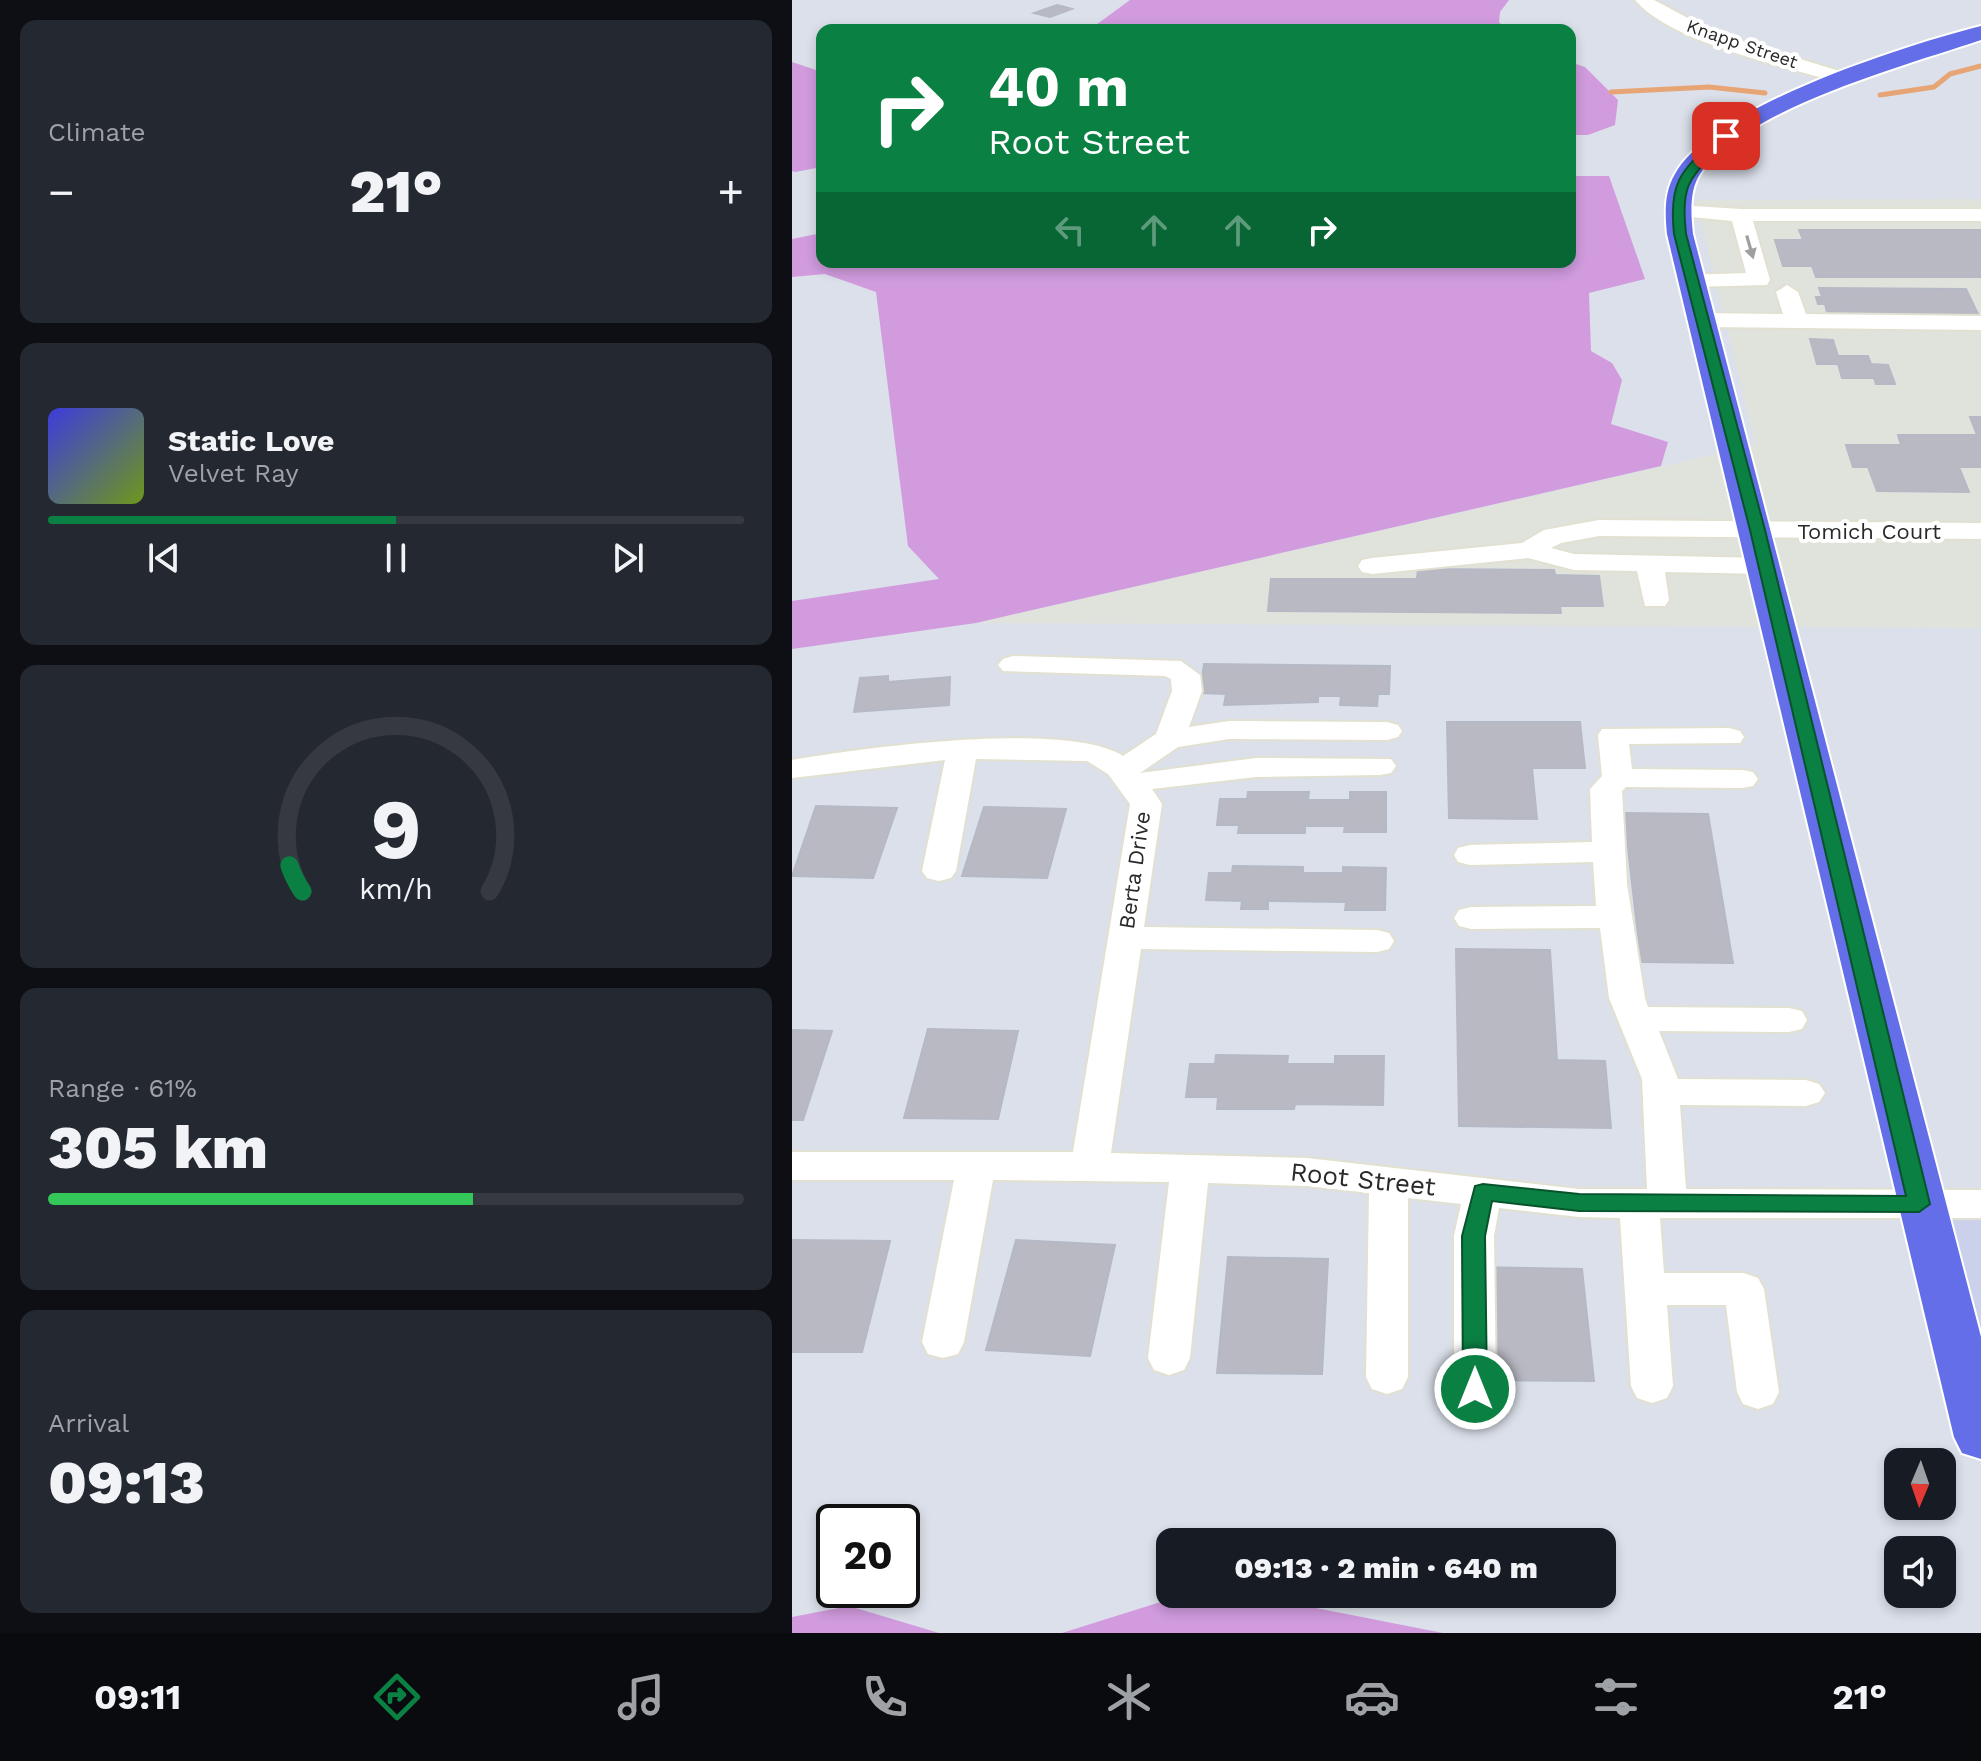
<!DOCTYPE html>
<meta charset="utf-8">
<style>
:root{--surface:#171b24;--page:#242831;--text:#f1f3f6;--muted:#9ea1a6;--line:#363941;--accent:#0b8043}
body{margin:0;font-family:"Work Sans",sans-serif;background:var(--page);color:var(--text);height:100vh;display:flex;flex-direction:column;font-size:30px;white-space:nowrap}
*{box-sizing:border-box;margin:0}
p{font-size:26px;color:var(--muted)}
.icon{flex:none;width:44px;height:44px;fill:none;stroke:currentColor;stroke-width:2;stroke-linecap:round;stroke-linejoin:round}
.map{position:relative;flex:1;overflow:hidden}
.side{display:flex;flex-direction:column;gap:20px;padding:20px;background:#0d0f14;width:792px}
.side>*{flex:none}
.hud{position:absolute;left:24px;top:24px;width:760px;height:244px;border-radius:16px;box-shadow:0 4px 12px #0003;background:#0b8043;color:#fff;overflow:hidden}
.needle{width:52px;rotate:182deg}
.tools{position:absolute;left:1092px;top:1448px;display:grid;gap:16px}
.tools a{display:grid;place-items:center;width:72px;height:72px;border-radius:16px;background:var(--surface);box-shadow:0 4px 12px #0003;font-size:40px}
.speed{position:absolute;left:24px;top:1504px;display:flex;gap:16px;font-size:40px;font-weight:700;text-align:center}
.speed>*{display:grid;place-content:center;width:104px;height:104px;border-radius:50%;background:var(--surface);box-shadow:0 4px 12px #0003;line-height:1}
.speed .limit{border:4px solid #111;border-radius:12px;background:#fff;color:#111}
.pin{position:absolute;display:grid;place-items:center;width:68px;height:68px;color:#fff;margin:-34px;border-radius:16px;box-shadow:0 4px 12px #0006}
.me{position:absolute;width:88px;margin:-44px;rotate:0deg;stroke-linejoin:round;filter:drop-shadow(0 0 6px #0008)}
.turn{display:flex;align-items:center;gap:28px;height:168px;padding:0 40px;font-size:36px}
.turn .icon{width:104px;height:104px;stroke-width:2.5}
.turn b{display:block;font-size:56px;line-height:68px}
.lanes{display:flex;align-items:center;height:76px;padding:0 40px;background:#0003;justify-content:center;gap:40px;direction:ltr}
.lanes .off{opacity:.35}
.big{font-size:60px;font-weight:800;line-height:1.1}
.side .tile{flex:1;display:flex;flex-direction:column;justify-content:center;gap:12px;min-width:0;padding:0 28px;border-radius:16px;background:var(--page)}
.side .dial{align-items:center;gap:0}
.dial svg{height:208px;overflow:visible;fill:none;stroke:var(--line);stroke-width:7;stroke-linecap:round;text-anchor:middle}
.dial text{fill:var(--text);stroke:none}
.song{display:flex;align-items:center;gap:24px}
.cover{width:96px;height:96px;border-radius:12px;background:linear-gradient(135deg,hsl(240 70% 55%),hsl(80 70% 35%))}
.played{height:8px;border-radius:4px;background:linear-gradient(90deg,var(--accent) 50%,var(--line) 50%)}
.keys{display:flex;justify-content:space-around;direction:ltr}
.heat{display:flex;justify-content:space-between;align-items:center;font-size:44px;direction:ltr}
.charge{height:12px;border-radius:6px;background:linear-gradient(90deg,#34c759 61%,var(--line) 0)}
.trip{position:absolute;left:364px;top:1528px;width:460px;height:80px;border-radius:16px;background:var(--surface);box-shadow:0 4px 12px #0003;font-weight:800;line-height:80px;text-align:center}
.dock{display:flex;height:128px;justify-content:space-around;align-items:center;background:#090b0e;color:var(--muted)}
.dock .icon{width:56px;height:56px}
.dock .active{color:var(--accent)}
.dock b{font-size:36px;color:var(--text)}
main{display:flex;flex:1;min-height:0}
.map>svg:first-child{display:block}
</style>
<main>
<section class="side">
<div class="tile"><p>Climate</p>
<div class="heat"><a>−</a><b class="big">21°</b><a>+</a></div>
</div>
<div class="tile">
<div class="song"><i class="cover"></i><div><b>Static Love</b><p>Velvet Ray</p></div></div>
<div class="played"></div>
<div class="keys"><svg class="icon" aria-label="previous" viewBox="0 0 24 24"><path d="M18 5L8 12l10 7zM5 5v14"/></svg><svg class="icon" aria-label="pause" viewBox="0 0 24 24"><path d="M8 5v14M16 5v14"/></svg><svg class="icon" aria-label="next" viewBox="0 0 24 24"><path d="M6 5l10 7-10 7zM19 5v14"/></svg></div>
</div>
<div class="tile dial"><svg viewBox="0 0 100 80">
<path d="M14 69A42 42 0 1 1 86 69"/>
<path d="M14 69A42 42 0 0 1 9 59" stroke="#0b8043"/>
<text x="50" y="56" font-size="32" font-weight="700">9</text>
<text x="50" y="72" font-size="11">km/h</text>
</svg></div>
<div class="tile"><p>Range · 61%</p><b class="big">305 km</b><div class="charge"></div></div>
<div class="tile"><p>Arrival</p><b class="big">09:13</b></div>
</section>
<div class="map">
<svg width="1189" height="1633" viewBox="0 0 1189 1633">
<rect width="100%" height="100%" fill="#dbe0ea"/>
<path fill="#e0e3dc" d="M1189,199V628L184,623L964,445L904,200Z"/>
<path fill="#cbd1eb" d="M1139,1214H1189V1390Z"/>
<path fill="#d19bde" d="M338,0H717L708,12L707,22L714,30H297Z
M0,62L30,72V167L3,172L0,171Z
M778,62L793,67L826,100L823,125L796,135H778Z
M778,176H817L853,279L797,293L799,351L820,363L830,380L819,424L876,442L869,466L184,623L0,649V601L147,579L116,546L84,292L33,274L0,277V239L30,233V262H778Z
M394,1594H452L651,1633H270Z
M57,1606L147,1633H0V1617Z"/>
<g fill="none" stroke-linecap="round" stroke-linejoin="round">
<path stroke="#e7a474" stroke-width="5" d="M819,92L917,87L973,93
M1088,95L1142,87L1158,74L1189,66"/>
</g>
<path fill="#b8b9c3" stroke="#b5b9c5" stroke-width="2" d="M265,5L280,9L258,17L242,13Z
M1007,230H1189V277H1024L1020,266H991L983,240H1011Z
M1027,288L1174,289L1187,316L1035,312L1033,304H1026L1024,297H1030Z
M1018,339L1041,340L1046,356H1076L1079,364L1096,365L1103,384H1084L1082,378H1050L1046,364H1025Z
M1178,417H1189V467H1167L1177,492L1085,491L1076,467H1061L1054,445H1109L1106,435H1185Z
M626,569L762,570L763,575L807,576L811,606H768L769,613L476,611L479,579H625Z
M412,664L598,666L597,694H586L585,706L548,705L549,696H526V702L432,705L434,694L408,693Z
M96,676V682L158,677L157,705L62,712L68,678Z
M655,722H788L793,768H740L745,819L657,818Z
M456,792H517L516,800H558V792H594V832H552L553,826H513V833H446L447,825H425L428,799H455Z
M24,806L105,808L81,878L0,876Z
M192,807L274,809L255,878L170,876Z
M832,813L916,814L941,963L849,962Z
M441,866L511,867V873H551V867L594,868L593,910H553L554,902L476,901V909H449L450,901L414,900L417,873H440Z
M664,949L758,950L765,1060L813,1061L819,1128L667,1126Z
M136,1029L226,1031L206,1119L112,1118Z
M0,1030L40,1031L11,1120H0Z
M424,1055L496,1056L495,1064H543V1056H592L591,1105L503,1104L502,1109H425L426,1097H394L398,1064H423Z
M0,1240L98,1241L70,1352H0Z
M224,1240L323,1245L298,1356L194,1350Z
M436,1257L536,1259L530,1374L425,1373Z
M686,1267L790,1269L802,1381L688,1380Z"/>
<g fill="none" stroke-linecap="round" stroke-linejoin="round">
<defs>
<path id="minor" d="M843,0H862L924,33L1060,75L1063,79L1054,84L1048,83C993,66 879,43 843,0Z
M886,205L949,209H1189V221H961L978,280L975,285L900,287L889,280L892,275L954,273L940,221L879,215L876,211L879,207Z
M995,285L1006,292L1014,314L1189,316V330L911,327L900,320L911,313L991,314L984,292Z
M807,520L1189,523V539L807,536L769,543L759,548L782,554L974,558L984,560L988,566L984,572L974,574L873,572L877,600L873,606H853L845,571L782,570L736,558L580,574L570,572L566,566L570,560L580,558L730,543L752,530Z
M221,656L389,661L408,675L410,691L397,727L437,721L595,722L606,725L610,731L606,737L595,740L437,739L386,747L348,773L464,758L599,759L604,766L599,773L588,775L464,777L360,789L370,804L352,927L585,930L597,933L602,941L597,949L585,952L349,949L319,1153L515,1158L787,1189H855L850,1079L817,998L808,928L679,929L667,926L662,918L667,910L679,907L804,906L801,862L678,865L666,862L662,855L666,848L678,845L800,842L798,789L810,776L806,735L810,729L937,728L948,731L952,737L948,743L837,744L840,769L950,770L961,772L966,779L961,786L950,788L834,787L830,791L835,884L853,998L856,1007L997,1008L1010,1011L1015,1020L1010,1029L997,1032L867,1031L886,1079L1014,1080L1027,1084L1033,1093L1027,1102L1014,1106L888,1105L894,1189L1189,1190V1218H868L872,1273H952L966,1278L972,1289L987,1392L981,1404L966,1409L951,1404L945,1392L934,1305H875L881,1386L875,1398L860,1403L845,1398L839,1386L828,1218L787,1217L707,1208L702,1236L704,1389L698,1401L683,1406L668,1401L662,1389V1236L669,1204L616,1198V1377L610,1389L595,1394L580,1389L574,1377L577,1193L515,1186L416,1183L398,1358L392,1370L377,1375L362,1370L356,1358L377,1182L201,1180L172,1342L166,1354L151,1358L136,1354L130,1342L162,1180H0V1152H281L338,804L316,774L295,761L184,759L164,871L159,878L147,881L135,878L130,871L153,760L0,778V760C69,748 275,720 331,756L364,734L380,691L379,679L373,676L211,671L206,665L211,659Z"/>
<path id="major" d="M1189,26V40C1115,65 951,109 908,174C897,191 899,215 901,234L1189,1337V1459L1170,1453L1162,1437L875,234C873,214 872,192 883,174C921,106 1114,45 1189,26Z"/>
</defs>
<use href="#minor" stroke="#e1e0d1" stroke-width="4"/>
<use href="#major" stroke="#fff" stroke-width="4"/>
<use href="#minor" fill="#fff" fill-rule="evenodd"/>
<use href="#major" fill="#636ee8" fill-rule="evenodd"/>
</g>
<defs><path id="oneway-solid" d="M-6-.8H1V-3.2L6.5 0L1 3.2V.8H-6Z" transform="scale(2)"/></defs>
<use fill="#9f9f9f" href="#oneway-solid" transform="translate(958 247) rotate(74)"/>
<path fill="#0b8043" stroke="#07532c" stroke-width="2" d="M930,133L939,136C904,176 887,174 894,234L973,530L1138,1204L1127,1212L787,1211L700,1201L693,1236L695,1389L691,1396L683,1399L674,1396L671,1389L670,1236L683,1186L691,1184L787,1194L1114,1196L958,530L882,234C876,178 891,170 930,133Z"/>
<g text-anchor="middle" stroke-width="8" stroke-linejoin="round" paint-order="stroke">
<g font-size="18" fill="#292929" stroke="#fff">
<text transform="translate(950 44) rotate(19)" y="6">Knapp Street</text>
</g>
<g font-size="22" fill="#292929" stroke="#fff">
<text x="1077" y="539">Tomich Court</text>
<text transform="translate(342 870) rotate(-82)" y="8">Berta Drive</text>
</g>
<g font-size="26" fill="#292929" stroke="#fff">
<text transform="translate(571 1179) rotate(6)" y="9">Root Street</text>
</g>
</g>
</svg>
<div class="tools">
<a><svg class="needle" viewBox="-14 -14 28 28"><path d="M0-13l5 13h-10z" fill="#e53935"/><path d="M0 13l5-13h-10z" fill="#9ea1a6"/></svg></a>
<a><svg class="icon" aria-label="sound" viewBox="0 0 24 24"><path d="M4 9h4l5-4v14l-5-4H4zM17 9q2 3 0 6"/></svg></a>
</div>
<div class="speed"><div class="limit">20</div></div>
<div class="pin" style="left:934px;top:136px;background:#d93025"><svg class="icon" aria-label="arrive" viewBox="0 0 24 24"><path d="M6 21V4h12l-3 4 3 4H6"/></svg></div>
<svg class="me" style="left:683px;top:1389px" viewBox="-20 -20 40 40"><circle r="17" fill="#0b8043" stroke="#fff" stroke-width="3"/><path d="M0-11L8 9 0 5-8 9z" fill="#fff"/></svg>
<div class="trip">09:13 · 2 min · 640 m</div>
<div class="hud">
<div class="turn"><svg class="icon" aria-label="right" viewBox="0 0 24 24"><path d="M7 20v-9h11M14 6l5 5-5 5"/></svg><div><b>40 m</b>Root Street</div></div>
<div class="lanes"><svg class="icon off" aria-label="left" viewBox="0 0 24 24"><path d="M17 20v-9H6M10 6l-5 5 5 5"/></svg><svg class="icon off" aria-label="ahead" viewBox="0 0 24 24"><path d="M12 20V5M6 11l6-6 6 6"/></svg><svg class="icon off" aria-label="ahead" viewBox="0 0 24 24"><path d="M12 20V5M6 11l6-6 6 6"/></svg><svg class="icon" aria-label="right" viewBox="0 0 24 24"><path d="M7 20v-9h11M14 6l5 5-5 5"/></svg></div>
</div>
</div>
</main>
<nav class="dock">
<b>09:11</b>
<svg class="icon active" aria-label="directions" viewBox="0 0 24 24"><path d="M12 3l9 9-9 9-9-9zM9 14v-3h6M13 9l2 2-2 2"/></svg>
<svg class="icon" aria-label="music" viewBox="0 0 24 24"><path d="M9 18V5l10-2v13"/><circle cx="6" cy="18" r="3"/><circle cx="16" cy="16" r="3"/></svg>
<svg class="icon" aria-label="phone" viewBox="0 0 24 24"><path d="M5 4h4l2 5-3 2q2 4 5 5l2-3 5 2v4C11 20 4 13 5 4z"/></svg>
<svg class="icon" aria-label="climate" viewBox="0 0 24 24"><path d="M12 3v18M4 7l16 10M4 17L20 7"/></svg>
<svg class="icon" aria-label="car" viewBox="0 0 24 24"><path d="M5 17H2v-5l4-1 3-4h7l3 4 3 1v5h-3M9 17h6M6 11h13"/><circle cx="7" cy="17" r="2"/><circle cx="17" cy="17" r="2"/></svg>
<svg class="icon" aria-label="filters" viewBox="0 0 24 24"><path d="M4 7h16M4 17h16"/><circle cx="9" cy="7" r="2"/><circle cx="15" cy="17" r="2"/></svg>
<b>21°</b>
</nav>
